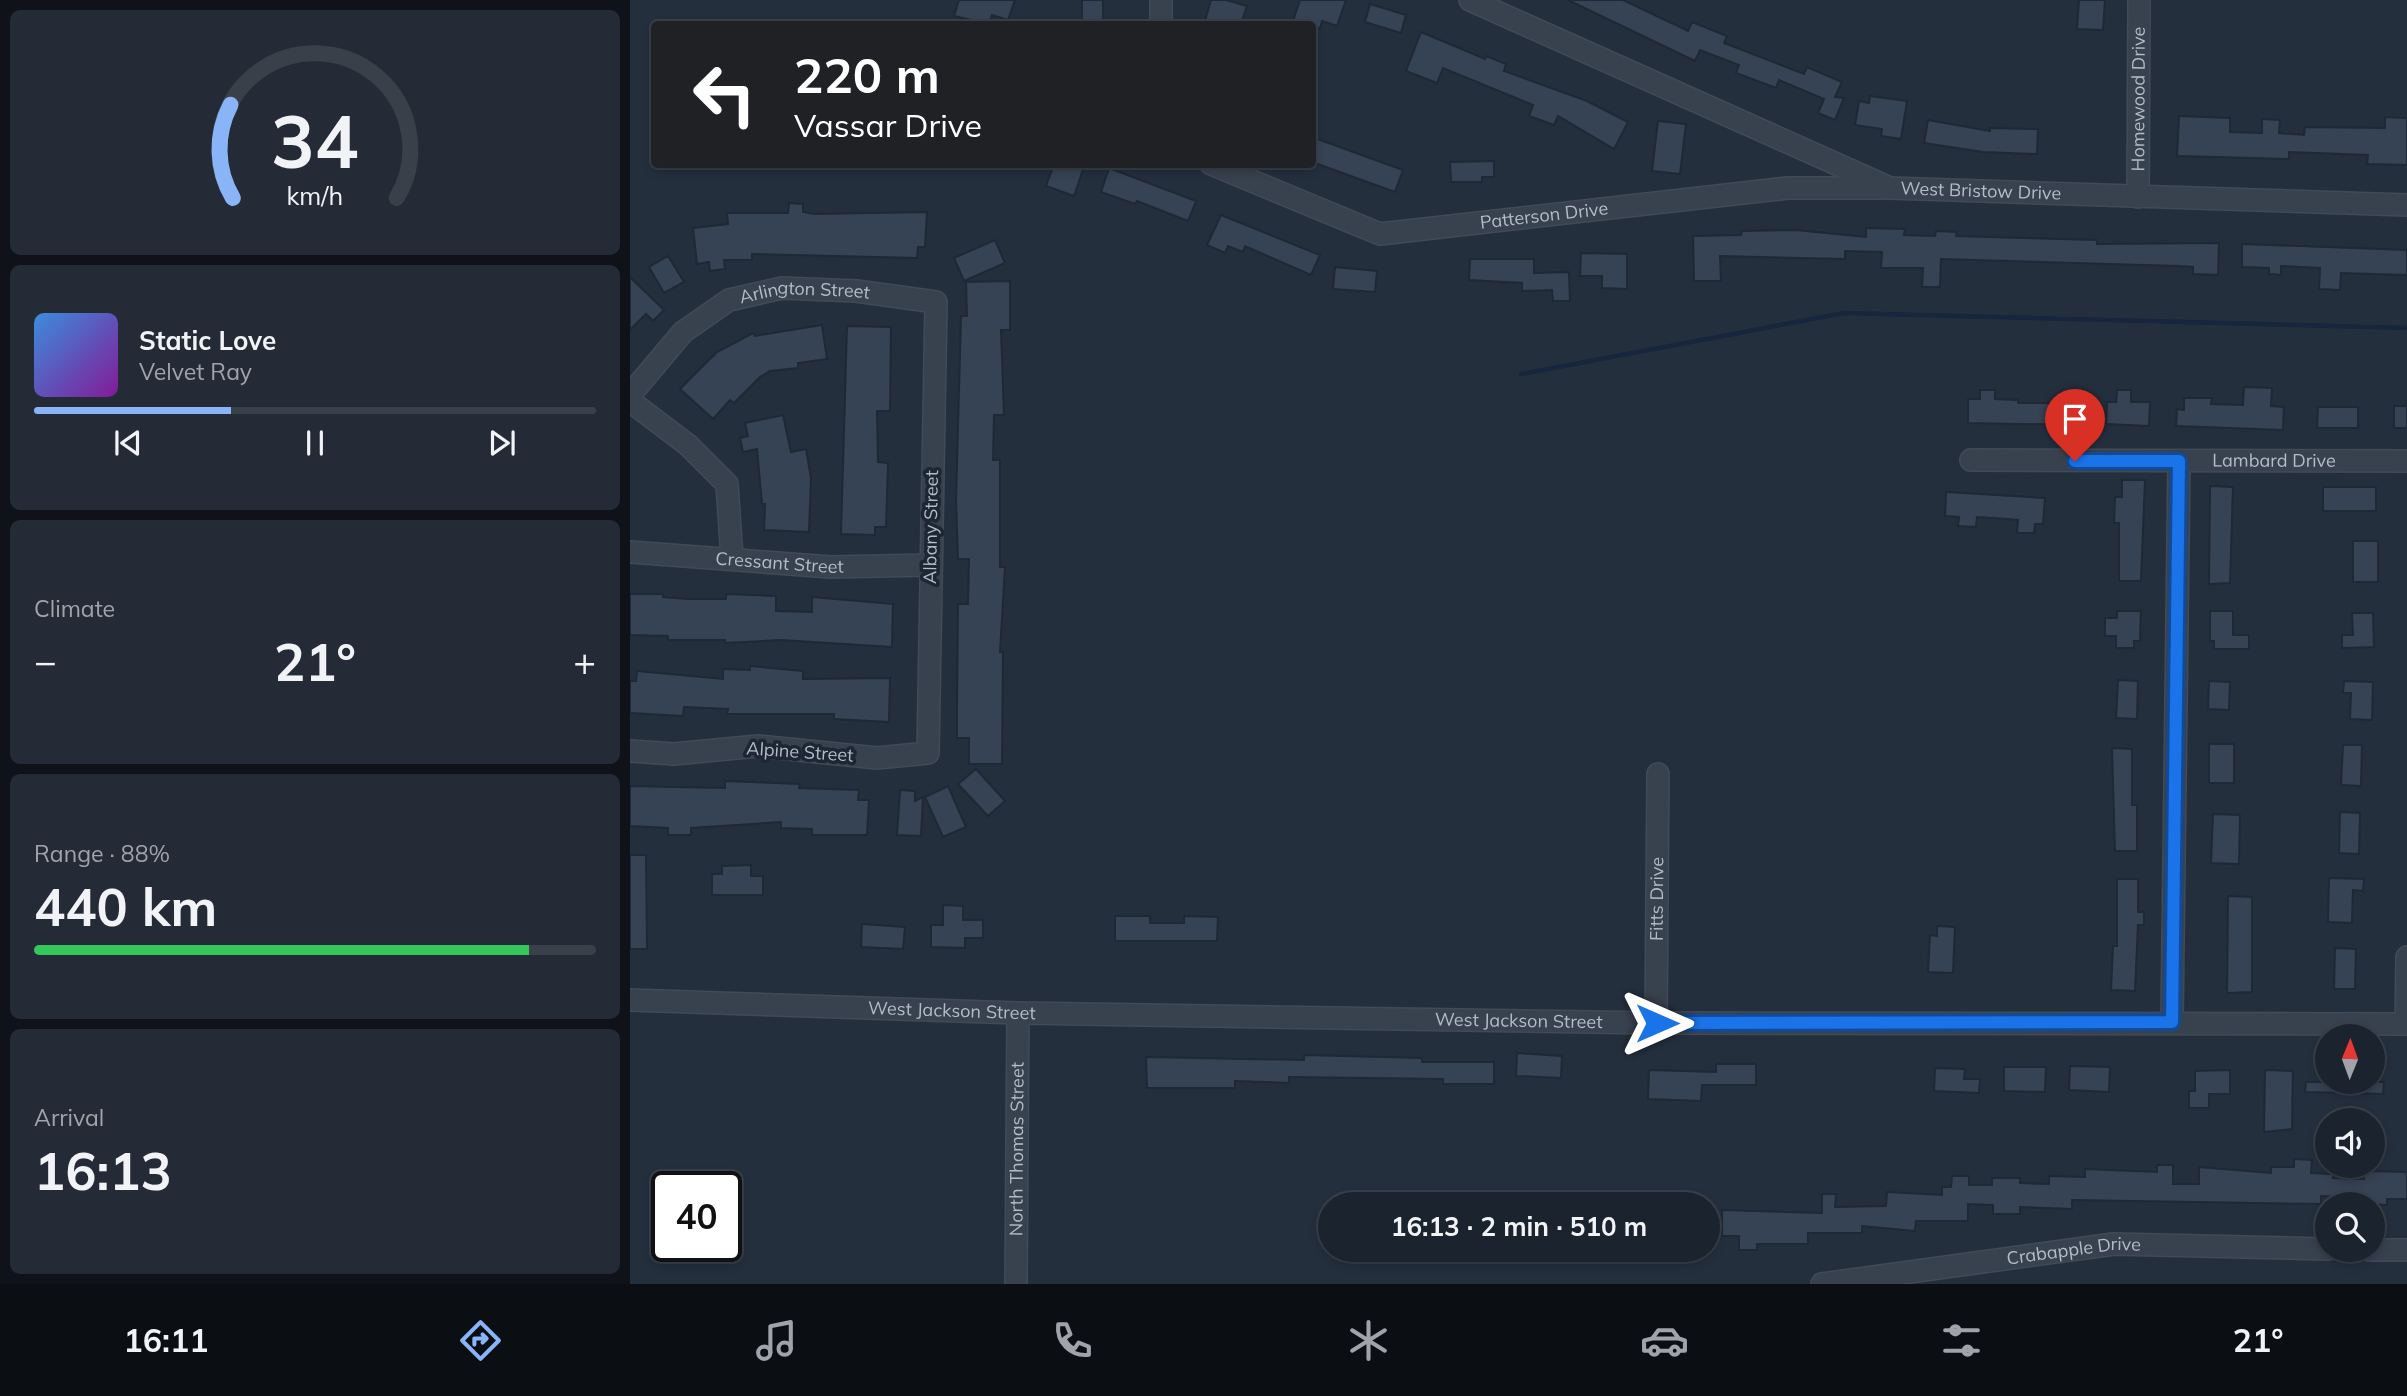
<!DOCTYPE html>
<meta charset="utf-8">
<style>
:root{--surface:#1b232e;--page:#242b36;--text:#f1f3f6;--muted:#a0a4aa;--line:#39404a;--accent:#8ab4f8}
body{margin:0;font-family:Mulish,sans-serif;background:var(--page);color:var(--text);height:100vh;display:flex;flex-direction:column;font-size:26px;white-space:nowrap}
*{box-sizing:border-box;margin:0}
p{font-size:23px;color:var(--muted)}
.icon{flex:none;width:38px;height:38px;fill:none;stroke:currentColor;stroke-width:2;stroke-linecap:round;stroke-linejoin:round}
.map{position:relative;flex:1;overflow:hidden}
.details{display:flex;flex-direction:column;gap:10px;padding:10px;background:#0f1319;width:630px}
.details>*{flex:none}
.top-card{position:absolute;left:21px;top:21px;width:665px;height:147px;border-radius:7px;box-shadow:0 4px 10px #0003,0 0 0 2px var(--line);background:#202124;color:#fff;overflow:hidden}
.needle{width:46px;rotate:1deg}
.tools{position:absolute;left:1685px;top:1024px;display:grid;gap:14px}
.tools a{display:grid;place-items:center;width:70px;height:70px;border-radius:50%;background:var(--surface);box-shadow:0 4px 10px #0003,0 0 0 2px var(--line);font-size:35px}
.speed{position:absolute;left:21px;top:1171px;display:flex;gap:14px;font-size:35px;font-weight:700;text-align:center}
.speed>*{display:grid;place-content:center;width:91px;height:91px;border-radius:50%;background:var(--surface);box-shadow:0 4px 10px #0003,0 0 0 2px var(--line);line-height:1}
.speed .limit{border:4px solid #111;border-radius:10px;background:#fff;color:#111}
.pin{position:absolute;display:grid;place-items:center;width:60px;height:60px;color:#fff;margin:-72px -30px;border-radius:50% 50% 50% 0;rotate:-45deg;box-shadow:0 0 7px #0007}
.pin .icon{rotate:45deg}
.me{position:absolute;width:77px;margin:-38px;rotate:90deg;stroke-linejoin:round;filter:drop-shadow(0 0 5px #0008)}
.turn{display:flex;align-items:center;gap:24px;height:147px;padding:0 28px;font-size:32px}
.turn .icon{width:91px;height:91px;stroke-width:2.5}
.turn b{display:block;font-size:49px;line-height:60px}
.big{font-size:52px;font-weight:700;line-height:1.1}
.details .tile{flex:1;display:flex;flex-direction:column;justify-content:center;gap:10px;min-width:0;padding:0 24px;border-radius:10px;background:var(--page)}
.details .dial{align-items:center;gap:0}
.dial svg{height:182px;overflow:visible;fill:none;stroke:var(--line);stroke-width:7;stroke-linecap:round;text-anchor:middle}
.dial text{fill:var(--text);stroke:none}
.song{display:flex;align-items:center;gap:21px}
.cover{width:84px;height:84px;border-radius:10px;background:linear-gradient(135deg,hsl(210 70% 55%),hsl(290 70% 35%))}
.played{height:7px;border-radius:4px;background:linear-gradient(90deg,var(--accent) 35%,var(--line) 35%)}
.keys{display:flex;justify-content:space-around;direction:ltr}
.heat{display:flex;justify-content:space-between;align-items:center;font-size:38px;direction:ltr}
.charge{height:10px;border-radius:5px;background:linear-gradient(90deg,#34c759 88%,var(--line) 0)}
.trip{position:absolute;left:688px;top:1192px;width:402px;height:70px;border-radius:35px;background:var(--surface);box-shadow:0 4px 10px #0003,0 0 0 2px var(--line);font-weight:700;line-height:70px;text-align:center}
.tab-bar{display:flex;height:112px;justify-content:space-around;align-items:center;background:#0b0e12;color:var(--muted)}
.tab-bar .icon{width:49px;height:49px}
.tab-bar .active{color:var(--accent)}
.tab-bar b{font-size:32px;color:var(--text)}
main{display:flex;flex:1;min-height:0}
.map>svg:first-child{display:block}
</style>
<main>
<section class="details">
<div class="tile dial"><svg viewBox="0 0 100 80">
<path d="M14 69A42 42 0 1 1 86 69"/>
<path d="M14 69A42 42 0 0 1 13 28" stroke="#8ab4f8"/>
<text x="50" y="56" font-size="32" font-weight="700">34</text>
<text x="50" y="72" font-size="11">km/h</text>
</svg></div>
<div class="tile">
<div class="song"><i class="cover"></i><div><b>Static Love</b><p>Velvet Ray</p></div></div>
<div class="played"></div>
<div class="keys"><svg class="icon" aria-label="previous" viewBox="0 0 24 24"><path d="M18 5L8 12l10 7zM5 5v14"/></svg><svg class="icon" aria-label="pause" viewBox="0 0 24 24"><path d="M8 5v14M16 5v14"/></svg><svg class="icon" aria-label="next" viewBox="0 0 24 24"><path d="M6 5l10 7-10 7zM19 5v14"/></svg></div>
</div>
<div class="tile"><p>Climate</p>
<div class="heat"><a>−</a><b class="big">21°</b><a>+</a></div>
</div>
<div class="tile"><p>Range · 88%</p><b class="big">440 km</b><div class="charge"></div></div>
<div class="tile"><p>Arrival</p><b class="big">16:13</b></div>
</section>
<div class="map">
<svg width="1777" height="1284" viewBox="0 0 1777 1284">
<rect width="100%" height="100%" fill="#242f3e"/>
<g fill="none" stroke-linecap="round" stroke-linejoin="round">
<path stroke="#17263c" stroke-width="4.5" d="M891,374L1214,313L1777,328"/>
</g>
<path fill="#364354" stroke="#1f2835" stroke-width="2" d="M329,0H385L378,20L362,15L359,24L324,16Z
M452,0H473V24H452Z
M581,0H596L617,6L611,24L599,21L598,24H574Z
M670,0H716L707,26L692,21L690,29L682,24L663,21Z
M938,0H993L1058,31L1062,22L1097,36L1094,43L1174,74L1177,67L1212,82L1205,97L1214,98L1205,120L1188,113L1194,99L1149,80L1146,88L1106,73L1109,65L1070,50L1065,61Z
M1449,0H1475L1473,30L1447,29Z
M740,4L776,15L771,33L735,22Z
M791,32L855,59L856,56L876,64L874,71L957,101L998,122L984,149L928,116L924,125L899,116L903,105L813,68L807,83L776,71Z
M1240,96L1277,101L1271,139L1251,136L1252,129L1225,125L1229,101L1239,103Z
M1549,116L1600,118V132L1632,133V119L1650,120L1649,133L1674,135L1675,127L1755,128V117L1777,118V165L1737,164L1738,155L1659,152V159L1547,156Z
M1298,120L1360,131V128L1408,129L1407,154L1353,152L1294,143Z
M1028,121L1056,124L1050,174L1022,171Z
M682,137L773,170L765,192L682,162Z
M864,161V177H852V182H821L820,162Z
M424,164H455L444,196L416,186Z
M479,168L566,201L558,221L507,201L505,204L471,192Z
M159,203L173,204V212L185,214L297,212L295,247H288L287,258L122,254V260H94L95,269L80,271L79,262L67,264L63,228L98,224L97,213H158Z
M591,215L690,255L681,275L615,246L613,252L598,246L595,253L577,245Z
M1236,228L1275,229L1274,235L1305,236L1306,231L1327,232L1326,236L1467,240V244L1589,243L1588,275L1563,274V267L1548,266L1311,259L1310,287H1292L1293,268H1251L1252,252L1215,251V259L1090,256L1091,281H1064L1063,236L1111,235L1112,231L1165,230L1236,237Z
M365,240L375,263L334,281L324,258Z
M1612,244L1777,250V275L1711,273L1710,290L1689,289L1690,268L1651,266V275L1639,274V268L1612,267Z
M951,253L997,254V289L972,288V276H950Z
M38,256L54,282L34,293L19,267Z
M840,259H904V273L939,272L940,301H923L922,290L892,291V283L839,280Z
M705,267L747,271L745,292L703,289Z
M0,277L34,310L23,321L16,314L0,330Z
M380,281V330H371L374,415H364L363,460H370V567H375L370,652H373L372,764H339V738H327V706L328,604H338L339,559H328L326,500L331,316H337L336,282Z
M192,325L197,359L168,363V368L140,371L130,377L104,403L100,400L83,419L50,389L87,352L123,333L125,336Z
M217,326L261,327L260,411H247L248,462L258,463L256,527H245V535L211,534Z
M1614,387L1642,388L1641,406L1654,407L1653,430L1546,426L1547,409L1554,410V398H1582L1581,404L1613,405Z
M1350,390H1365V399L1388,400V403H1452V425L1338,423V399H1350Z
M1487,390H1501V402H1520L1519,426L1476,424L1477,402H1486Z
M1764,406H1777V428H1764Z
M1688,407H1728V428H1687Z
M153,415L161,452L176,449L181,478L179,532L134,530L135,504H132L127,449L113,452L110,438L118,436L115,423Z
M1492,480H1515L1511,581H1489V523H1484L1485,497H1492Z
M1580,486L1603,487L1600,583L1579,584Z
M1693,487H1746V511H1693Z
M1316,492L1415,498L1413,524H1405L1404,533H1387L1388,520L1378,519L1347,517L1346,527L1328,526L1329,517L1315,516Z
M1723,541H1748V582H1723Z
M0,594H33V597L59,599H96V594L146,596V611L182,612V597L263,604L262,647L151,640L95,643V640H38V636L0,635Z
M1487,611H1511L1510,641H1504V648H1486V636H1475V618H1487Z
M1580,611H1603V635H1619V649H1584V641H1580Z
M1722,613H1743L1744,647L1712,648V635H1723Z
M120,666L173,671V679L260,678L259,722L204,719V714H97L98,709L54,707L53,716L0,713V681H6L7,671L93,679V669L120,670Z
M1488,680L1508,681L1507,719L1486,718Z
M1579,681L1600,682L1599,710L1578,709Z
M1714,681L1743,682L1742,720L1720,719L1721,693H1713Z
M1579,744H1604V783H1579Z
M1713,745H1732L1731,786L1711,785Z
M1482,748L1502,749V805H1507V851H1485Z
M346,769L375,801L358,816L328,784Z
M95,781L170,784L169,788L229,790L228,800H239L237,835H182V829L151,828V822L61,828V835H38V828L0,826V786L95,788Z
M318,786L336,827L313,837L295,797Z
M270,790L285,791V801L293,797L291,836L267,835Z
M1710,812L1730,813L1729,854L1709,853Z
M1583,814L1610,815L1609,864L1581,863Z
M0,855H16L17,949H0Z
M121,865V876H133V895H82V874H92V866Z
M1699,878L1734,879L1733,891L1723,890L1722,923L1698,922Z
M1487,879H1508V912H1514V925H1508L1505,991L1481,990L1483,946H1487Z
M1598,896L1622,897V992L1597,993Z
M313,905L333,906V920H353V938H335V948L301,947V925H313Z
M485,916H520V923H554V916L588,917L587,941H485Z
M232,924L275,927L273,949L231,947Z
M1307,926L1325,927L1323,973L1298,972L1300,935L1307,936Z
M1705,948L1726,949L1725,989H1704Z
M887,1053L932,1056L931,1078L886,1076Z
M674,1055L792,1058V1062H864V1084H813V1079L659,1077V1083L605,1081V1088H517L516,1057L674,1060Z
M1086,1064H1126V1085H1072L1071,1101L1018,1099L1019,1070L1086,1072Z
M1440,1066L1480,1067L1479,1092L1439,1090Z
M1374,1067H1416L1415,1092L1374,1091Z
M1305,1068L1335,1069L1334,1079H1350L1349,1093L1304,1091Z
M1600,1070V1094H1579V1108H1559V1091H1565V1071Z
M1635,1070L1663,1071L1662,1129L1634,1132Z
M1676,1082H1754L1753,1094L1675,1092Z
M1664,1159L1682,1160L1681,1173L1703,1174V1178L1734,1179V1171L1777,1172V1199H1757V1205L1715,1203L1716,1197L1691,1196V1204L1442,1200V1209L1390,1207V1214H1363V1205L1338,1204V1221H1286L1285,1231L1232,1226V1233H1178V1244H1127V1250H1109V1236H1092V1210L1192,1213V1194H1206L1205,1207L1256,1206L1257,1192L1312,1195V1187H1321L1322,1176H1339V1185H1362V1178H1390V1183L1419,1184V1176L1455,1177V1169L1527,1172V1165H1543V1184H1569V1167L1641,1173V1167H1664Z"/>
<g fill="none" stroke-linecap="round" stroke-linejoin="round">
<defs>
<g id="minor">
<path id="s1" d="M840,0L1260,188L1777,205"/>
<path d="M531,24V0"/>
<path id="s2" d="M581,164L750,234L1158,188H1255"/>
<path id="s3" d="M1508,197L1509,0"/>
<path id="s4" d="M0,395L53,332L99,300L152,288L226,291L306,302L298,753L247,758L128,746L44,754L0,751"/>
<path d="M0,401L58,445L97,484L102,558"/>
<path id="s5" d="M1341,460L1777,461"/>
<path id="s6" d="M0,552L200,567L300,565"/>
<path id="s7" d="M0,1000L388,1013L1026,1023L1777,1024"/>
<path d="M1542,1022L1549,461"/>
<path id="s8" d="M1026,1023L1028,774"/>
<path d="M1776,1024L1777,957"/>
<path d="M1740,1250H1777"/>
<path id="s9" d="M386,1284L388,1013"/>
<path id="s10" d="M1192,1284L1484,1244L1698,1249"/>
</g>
</defs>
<use href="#minor" stroke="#414a57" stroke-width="24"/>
<use href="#minor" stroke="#38414e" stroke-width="21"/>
</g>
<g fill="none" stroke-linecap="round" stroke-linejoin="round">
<defs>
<path id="route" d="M1027,1023L1542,1022L1549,461H1445"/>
</defs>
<use href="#route" stroke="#114b97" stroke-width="18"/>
<use href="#route" stroke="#1a73e8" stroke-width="12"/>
</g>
<g text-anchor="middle" stroke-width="7" stroke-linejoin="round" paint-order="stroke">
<g font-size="18" fill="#b4bcc9" stroke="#1d2633">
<text dy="6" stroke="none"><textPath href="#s3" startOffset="98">Homewood Drive</textPath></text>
<text dy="6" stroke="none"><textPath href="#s1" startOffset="551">West Bristow Drive</textPath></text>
<text dy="6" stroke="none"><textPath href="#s2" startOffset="348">Patterson Drive</textPath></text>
<text dy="6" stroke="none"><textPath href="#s4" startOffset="215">Arlington Street</textPath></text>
<text dy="6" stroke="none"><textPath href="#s5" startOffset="303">Lambard Drive</textPath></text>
<text transform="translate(301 527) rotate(-89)" y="6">Albany Street</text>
<text dy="6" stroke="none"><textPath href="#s6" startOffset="150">Cressant Street</textPath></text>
<text transform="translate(170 752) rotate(4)" y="6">Alpine Street</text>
<text dy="6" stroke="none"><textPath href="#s8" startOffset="124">Fitts Drive</textPath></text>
<text dy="6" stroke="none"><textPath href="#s7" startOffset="322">West Jackson Street</textPath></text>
<text dy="6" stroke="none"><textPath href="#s7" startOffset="889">West Jackson Street</textPath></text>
<text dy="6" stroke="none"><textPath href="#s9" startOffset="135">North Thomas Street</textPath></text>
<text dy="6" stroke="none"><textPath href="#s10" startOffset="254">Crabapple Drive</textPath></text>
</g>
</g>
</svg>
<div class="tools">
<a><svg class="needle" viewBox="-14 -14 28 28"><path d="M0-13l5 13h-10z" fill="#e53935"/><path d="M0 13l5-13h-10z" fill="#a0a4aa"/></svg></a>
<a><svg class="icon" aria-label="sound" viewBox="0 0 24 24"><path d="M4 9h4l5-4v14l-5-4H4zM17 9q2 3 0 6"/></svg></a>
<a><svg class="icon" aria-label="search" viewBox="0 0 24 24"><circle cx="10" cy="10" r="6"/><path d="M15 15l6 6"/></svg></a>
</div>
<div class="speed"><div class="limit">40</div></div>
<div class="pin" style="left:1445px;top:461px;background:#d93025"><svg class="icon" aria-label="arrive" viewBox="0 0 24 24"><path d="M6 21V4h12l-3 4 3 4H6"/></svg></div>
<svg class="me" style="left:1027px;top:1023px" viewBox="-20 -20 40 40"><path d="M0-17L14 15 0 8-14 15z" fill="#1a73e8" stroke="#fff" stroke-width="4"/></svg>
<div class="trip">16:13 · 2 min · 510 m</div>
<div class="top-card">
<div class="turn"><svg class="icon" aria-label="left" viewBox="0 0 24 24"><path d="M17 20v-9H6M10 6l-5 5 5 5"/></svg><div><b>220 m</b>Vassar Drive</div></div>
</div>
</div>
</main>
<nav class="tab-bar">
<b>16:11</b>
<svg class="icon active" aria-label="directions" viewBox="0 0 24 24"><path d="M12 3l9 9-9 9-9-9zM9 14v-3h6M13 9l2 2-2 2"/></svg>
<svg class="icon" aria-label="music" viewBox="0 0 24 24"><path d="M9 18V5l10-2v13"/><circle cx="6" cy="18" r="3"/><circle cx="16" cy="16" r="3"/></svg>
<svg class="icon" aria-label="phone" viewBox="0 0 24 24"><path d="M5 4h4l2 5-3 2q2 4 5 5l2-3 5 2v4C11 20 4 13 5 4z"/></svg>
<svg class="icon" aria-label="climate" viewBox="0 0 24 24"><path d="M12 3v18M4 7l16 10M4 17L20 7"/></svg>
<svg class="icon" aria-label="car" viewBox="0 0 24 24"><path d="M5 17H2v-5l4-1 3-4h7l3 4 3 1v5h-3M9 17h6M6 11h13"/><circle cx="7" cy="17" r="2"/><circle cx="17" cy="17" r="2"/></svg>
<svg class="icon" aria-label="filters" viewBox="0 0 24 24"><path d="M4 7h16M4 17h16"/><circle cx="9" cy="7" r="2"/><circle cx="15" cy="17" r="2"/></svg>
<b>21°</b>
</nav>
